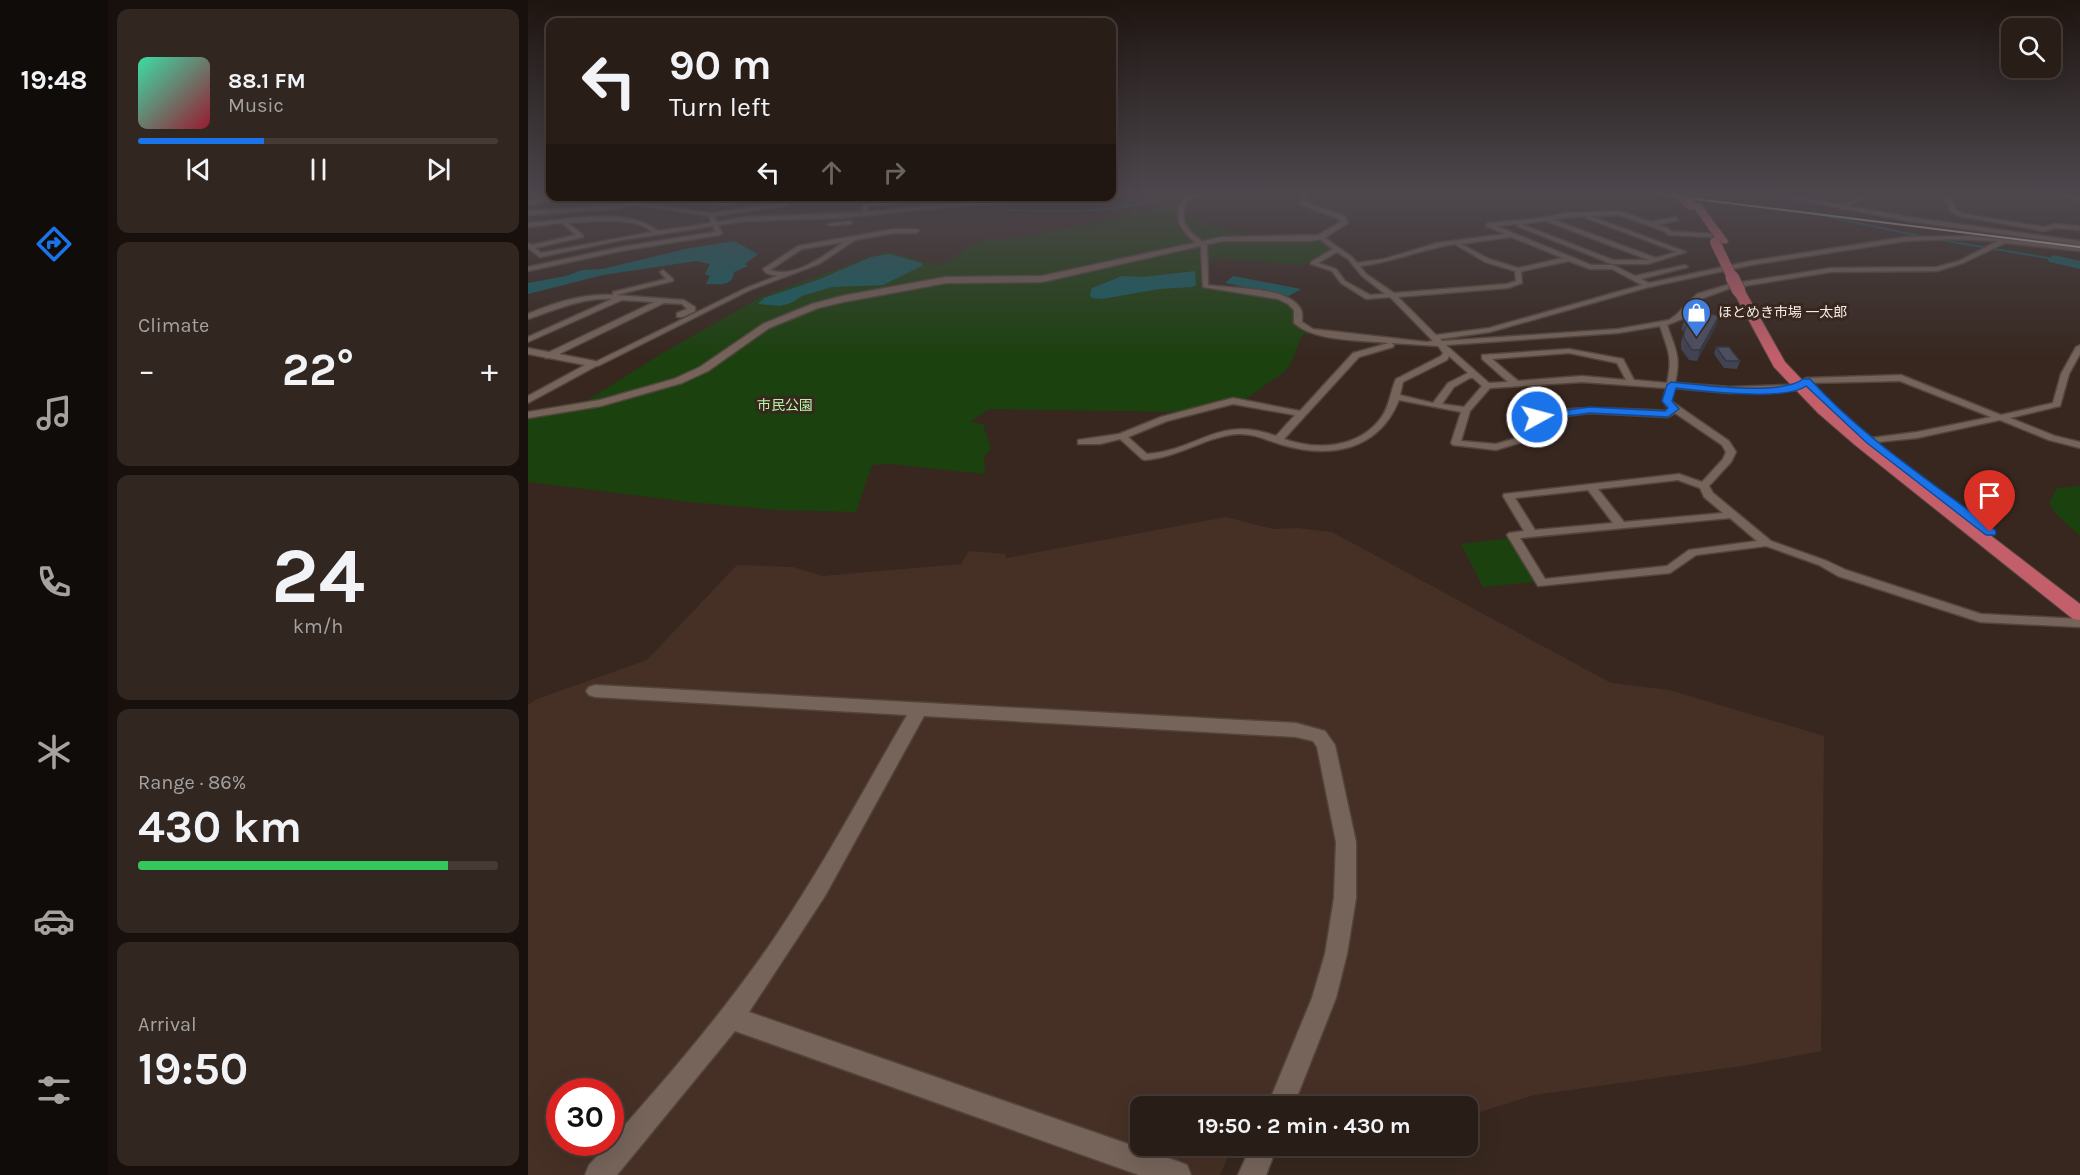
<!DOCTYPE html>
<meta charset="utf-8">
<style>
:root{--surface:#291d17;--page:#312620;--text:#f1f3f6;--muted:#a5a2a1;--line:#453b36;--accent:#1a73e8}
body{margin:0;font-family:Karla,"Noto Sans JP",sans-serif;background:var(--page);color:var(--text);height:100vh;display:flex;flex-direction:column;font-size:22px;white-space:nowrap}
*{box-sizing:border-box;margin:0}
p{font-size:20px;color:var(--muted)}
.icon{flex:none;width:33px;height:33px;fill:none;stroke:currentColor;stroke-width:2;stroke-linecap:round;stroke-linejoin:round}
.map{position:relative;flex:1;overflow:hidden}
.drawer{display:flex;flex-direction:column;gap:9px;padding:9px;background:#17100d;width:420px}
.drawer>*{flex:none}
.hud{position:absolute;left:18px;top:18px;width:570px;height:183px;border-radius:12px;box-shadow:0 6px 24px #0002,0 0 0 2px var(--line);background:#291d17;color:var(--text);overflow:hidden}
.tools{position:absolute;left:1473px;top:18px;display:grid;gap:12px}
.tools a{display:grid;place-items:center;width:60px;height:60px;border-radius:12px;background:var(--surface);box-shadow:0 6px 24px #0002,0 0 0 2px var(--line);font-size:30px}
.speed{position:absolute;left:18px;top:1078px;display:flex;gap:12px;font-size:30px;font-weight:700;text-align:center}
.speed>*{display:grid;place-content:center;width:78px;height:78px;border-radius:50%;background:var(--surface);box-shadow:0 6px 24px #0002,0 0 0 2px var(--line);line-height:1}
.speed .limit{border:9px solid #d22;background:#fff;color:#111}
.pin{position:absolute;display:grid;place-items:center;width:51px;height:51px;color:#fff;margin:-62px -26px;border-radius:50% 50% 50% 0;rotate:-45deg;box-shadow:0 0 6px #0007}
.pin .icon{rotate:45deg}
.me{position:absolute;width:66px;margin:-33px;rotate:83deg;stroke-linejoin:round;filter:drop-shadow(0 0 4px #0008)}
.turn{display:flex;align-items:center;gap:21px;height:126px;padding:0 24px;font-size:27px}
.turn .icon{width:78px;height:78px;stroke-width:2.5}
.turn b{display:block;font-size:42px;line-height:51px}
.lanes{display:flex;align-items:center;height:57px;padding:0 24px;background:#0003;justify-content:center;gap:30px;direction:ltr}
.lanes .off{opacity:.35}
.big{font-size:45px;font-weight:700;line-height:1.1}
.drawer .tile{flex:1;display:flex;flex-direction:column;justify-content:center;gap:9px;min-width:0;padding:0 21px;border-radius:12px;background:var(--page)}
.drawer .dial{align-items:center;gap:0}
.dial b{font-size:78px;line-height:1}
.song{display:flex;align-items:center;gap:18px}
.cover{width:72px;height:72px;border-radius:9px;background:linear-gradient(135deg,hsl(160 70% 55%),hsl(350 70% 35%))}
.played{height:6px;border-radius:3px;background:linear-gradient(90deg,var(--accent) 35%,var(--line) 35%)}
.keys{display:flex;justify-content:space-around;direction:ltr}
.heat{display:flex;justify-content:space-between;align-items:center;font-size:33px;direction:ltr}
.charge{height:9px;border-radius:4px;background:linear-gradient(90deg,#34c759 86%,var(--line) 0)}
.trip{position:absolute;left:602px;top:1096px;width:348px;height:60px;border-radius:12px;background:var(--surface);box-shadow:0 6px 24px #0002,0 0 0 2px var(--line);font-weight:700;line-height:60px;text-align:center}
main{display:flex;flex:1;min-height:0}
.tab-bar{display:flex;flex-direction:column;width:108px;justify-content:space-around;align-items:center;background:#100c09;color:var(--muted)}
.tab-bar .icon{width:42px;height:42px}
.tab-bar .selected{color:var(--accent)}
.tab-bar b{font-size:27px;color:var(--text)}
.map>svg:first-child{display:block}
</style>
<main>
<nav class="tab-bar">
<b>19:48</b>
<svg class="icon selected" aria-label="directions" viewBox="0 0 24 24"><path d="M12 3l9 9-9 9-9-9zM9 14v-3h6M13 9l2 2-2 2"/></svg>
<svg class="icon" aria-label="music" viewBox="0 0 24 24"><path d="M9 18V5l10-2v13"/><circle cx="6" cy="18" r="3"/><circle cx="16" cy="16" r="3"/></svg>
<svg class="icon" aria-label="phone" viewBox="0 0 24 24"><path d="M5 4h4l2 5-3 2q2 4 5 5l2-3 5 2v4C11 20 4 13 5 4z"/></svg>
<svg class="icon" aria-label="climate" viewBox="0 0 24 24"><path d="M12 3v18M4 7l16 10M4 17L20 7"/></svg>
<svg class="icon" aria-label="car" viewBox="0 0 24 24"><path d="M5 17H2v-5l4-1 3-4h7l3 4 3 1v5h-3M9 17h6M6 11h13"/><circle cx="7" cy="17" r="2"/><circle cx="17" cy="17" r="2"/></svg>
<svg class="icon" aria-label="filters" viewBox="0 0 24 24"><path d="M4 7h16M4 17h16"/><circle cx="9" cy="7" r="2"/><circle cx="15" cy="17" r="2"/></svg>
</nav>
<section class="drawer">
<div class="tile">
<div class="song"><i class="cover"></i><div><b>88.1 FM</b><p>Music</p></div></div>
<div class="played"></div>
<div class="keys"><svg class="icon" aria-label="previous" viewBox="0 0 24 24"><path d="M18 5L8 12l10 7zM5 5v14"/></svg><svg class="icon" aria-label="pause" viewBox="0 0 24 24"><path d="M8 5v14M16 5v14"/></svg><svg class="icon" aria-label="next" viewBox="0 0 24 24"><path d="M6 5l10 7-10 7zM19 5v14"/></svg></div>
</div>
<div class="tile"><p>Climate</p>
<div class="heat"><a>−</a><b class="big">22°</b><a>+</a></div>
</div>
<div class="tile dial"><b>24</b><p>km/h</p></div>
<div class="tile"><p>Range · 86%</p><b class="big">430 km</b><div class="charge"></div></div>
<div class="tile"><p>Arrival</p><b class="big">19:50</b></div>
</section>
<div class="map">
<svg width="1552" height="1175" viewBox="0 0 1552 1175">
<rect width="100%" height="100%" fill="#37271f"/>
<path fill="#463025" fill-rule="evenodd" d="M698,517L745,529L770,528L804,532L1083,683L1141,690L1296,736L1293,1051L1214,1066L1006,1095L939,1116V1107H754L728,1096L722,1107H612V1146H705L692,1175H0V705L9,699L119,660L209,565L265,567L295,576L433,564L441,551L477,554L479,558ZM32,1092H82V1143H32Z"/>
<path fill="#1b410e" d="M653,199H663L658,208L666,218L720,236H786L805,249L774,265L688,258L679,260L672,266L674,288C704,294 738,289 765,307C769,325 764,325 782,334L774,335L763,363L756,372L715,401L650,412L461,409L442,422L455,424L463,449L456,457L457,474L363,464L344,465L328,512L249,510L161,502L0,482V418L43,411L131,355L235,296L353,253L364,252L410,266L434,253L438,247L461,239H486L557,225L617,209L643,205Z
M1552,486V536L1529,515L1521,503L1529,488Z
M983,538L1008,582L955,587L933,544Z"/>
<path fill="#106266" d="M206,241L230,254L217,264L220,266L206,272C205,287 191,284 178,284L182,276L177,274L182,264L168,261L75,275L0,294V283L38,276L54,270L74,269L162,248Z
M362,254L394,263V266L355,285L304,287L274,296L263,303L252,306L230,304L236,298L292,279L343,257Z
M667,271L668,285L664,287L631,289L574,299L564,298L562,295L564,288L594,276L614,277Z
M705,276L773,289L761,296L697,283Z"/>
<g fill="none" stroke-linecap="round" stroke-linejoin="round">
<path stroke="#106266" stroke-width="2" d="M1234,194L1277,202L1292,215L1396,237
M481,210C536,212 591,214 643,194
M1407,239L1526,259"/>
<path fill="#106266" fill-rule="evenodd" d="M1526,255L1552,261V269L1521,262L1520,259Z"/>
<defs>
<path id="minor" d="M584,194H589L584,196Z
M638,194H682L662,198C646,221 662,232 679,245L680,285C704,289 758,286 772,308C775,312 774,317 774,322L785,329L899,342L905,341L862,297L838,299L813,283L804,271L783,264V262L805,249L790,238V236H794L824,257L829,263L856,259L909,243L977,234L958,226L960,223L1007,219L1038,213L1092,211L1123,222L1148,217L1150,220L1130,225L1141,229L1142,231L1185,234L1183,237L1140,235L1136,231L1091,215L1062,216L1158,252L1120,264H1084L989,226V224L968,226L1063,265H1085L1107,276L1157,265L1160,267L1113,279L1121,283L1223,261L1378,237L1443,236L1552,247V251L1477,243L1435,263L1409,271L1303,272L1203,288L1175,298L1154,319L1139,325C1148,351 1153,356 1147,383L1202,387L1259,385H1269L1278,378L1373,375L1473,415L1525,403L1533,374L1548,347L1552,345V354L1541,374L1532,406L1482,418L1527,436L1552,442V448L1521,440L1472,420L1389,438L1340,443L1338,441L1343,438L1389,432L1463,417L1372,381L1280,383L1271,390L1202,393L1146,388L1143,401L1201,441L1208,452L1203,462L1181,486L1185,493L1243,541L1299,561L1318,570L1453,614L1552,619V627L1452,622L1310,576L1291,565L1238,546L1168,555L1142,573L1010,586L979,535L981,533L996,531L975,496L976,494L1151,474L1174,482L1195,459L1198,452L1194,445L1147,413L1140,417L1062,413L1012,419L1023,432L1021,434L968,450L925,445L923,443L933,412L871,400C851,450 803,459 755,445C740,441 726,433 710,434C679,436 652,457 617,460L614,459L592,439L572,444H550V440L591,434L633,417L705,398L772,411L825,353L861,343C834,340 788,342 766,323V310L760,304L750,299L675,287L673,246C655,235 642,217 656,198ZM1058,216V218L1149,252L1128,258L1024,219ZM1018,221L1121,260H1085L993,224ZM983,237L1035,258L990,268L961,259L933,244ZM1422,239L1470,241L1431,261L1409,267L1303,268L1202,284L1169,294L1148,315L1141,320L1090,329L914,341L912,339L962,332L1121,287L1223,265L1378,241ZM927,244L957,262L987,271L988,281L979,284L866,293L838,274L832,266C865,262 895,249 927,244ZM809,252L820,259L834,276L857,294L842,295L817,281L808,269L790,263ZM1041,261L1062,269H1084L1114,285L961,328L908,335L870,297L980,288L994,283L993,272L995,271ZM1132,326C1140,351 1145,356 1139,383L1106,380L1095,359L1041,349L954,355V359L980,382L961,383L918,345L1090,333ZM863,343L910,346L915,353L913,356L868,379C862,392 862,406 853,418C831,448 789,451 756,439L831,357L865,347L866,345ZM1041,353L1089,363L1098,380L1054,376L990,381L964,359ZM921,356L940,373L920,383L905,403L872,395L875,382L919,360ZM942,378H945L954,386L936,407L914,404L926,387ZM1054,382L1138,388L1135,401L1141,409L1138,411C1113,410 1016,402 1001,420L1012,431L968,444L933,441L942,411L962,388ZM705,404L767,415L748,436C689,415 672,450 619,454L600,437L639,421ZM1150,480L1172,488L1176,497L1195,513L1096,522L1070,489ZM1060,490L1085,523L1007,530L987,498ZM1202,518L1229,541L1161,550L1139,566L1017,579L992,538Z
M1325,194H1331L1335,198L1316,209H1312V207L1329,198Z
M1412,194H1418L1427,205V209L1435,214L1516,227L1527,224L1551,226L1552,230L1528,228L1516,231L1431,216L1422,211L1421,205Z
M1532,194L1552,196V200L1533,195Z
M21,196H105L108,201L125,196H136L112,203L183,213L255,203L269,196H277L256,206L186,216L189,222L218,217L333,212L336,204L385,199L384,196H389L391,200L340,206L339,212C417,204 495,196 573,196L434,206L310,218L218,221L190,225L194,233L191,235L93,251L0,271V267L93,247L187,232L185,226L94,240L12,257L0,248V243L4,245L48,235L34,223L0,227V223C36,220 100,206 130,231L183,223L181,216L106,205L89,209L0,215V211L89,205L103,202L100,198L21,200L0,205V201ZM68,221C87,221 109,219 124,232L13,253L7,248L55,237V235L40,223Z
M226,196H241L196,205L165,199L168,197L196,201Z
M322,221L324,224L302,226L299,224Z
M366,229H388L391,231L388,233H366L327,240L291,264L222,290L70,366L63,364L218,288L249,276L238,273L235,269L270,246ZM316,242C295,256 267,279 242,270L274,249Z
M135,270L145,279V281L88,295L156,300L167,307V311L155,317H149V313L159,309L154,304L136,303L23,358H17V354L126,302L94,300L0,342V337L84,299C55,297 27,310 0,319V314C25,303 57,293 85,295V292L138,279L132,272Z"/>
<path id="tertiary" d="M772,194H778L777,202L817,216L820,223L795,239L781,241H694L514,282L418,283L315,302L290,308L241,328L180,371L154,383L73,406L0,418V412L72,400L146,379L172,367L235,324L284,304L314,296L418,277L514,276L694,237L790,235L812,222L811,219L771,204Z
M1241,194H1254L1380,217L1552,241V245L1380,221Z
M0,348L67,361L72,364L0,403V396L57,365L0,354Z
M67,685L768,723L797,731L807,745L828,842V898L819,954L808,998L765,1107H739L784,998L797,954L806,898L808,842L789,747L785,741L768,737L396,716L297,896L221,1012L649,1161L659,1165L663,1175H611L207,1031L89,1175H57L61,1165C126,1093 192,1018 247,937C295,866 336,789 379,715L67,697L61,695L58,691L61,687Z
M723,1146H749L738,1175H710Z"/>
<path id="trunk" d="M1166,203H1172L1200,241L1199,243H1191L1164,205Z
M1211,288L1217,291L1257,362L1300,407L1337,439L1552,604V620L1545,619L1327,445L1290,413L1246,367L1205,291Z"/>
</defs>
<use href="#minor" stroke="#52453d" stroke-width="3"/>
<use href="#tertiary" stroke="#52453d" stroke-width="3"/>
<use href="#trunk" stroke="#52453d" stroke-width="2"/>
<use href="#minor" fill="#76645a" fill-rule="evenodd"/>
<use href="#tertiary" fill="#76645a" fill-rule="evenodd"/>
<use href="#trunk" fill="#c25f6b" fill-rule="evenodd"/>
<path stroke="#e1d7d0" stroke-width="2" d="M1127,194L1552,247"/>
<defs>
<path id="trunk-bridge-far1" d="M1150,194L1163,205
M1187,242L1205,279"/>
<path id="trunk-bridge" d="M1204,277L1211,291"/>
</defs>
<use href="#trunk-bridge-far1" stroke="#52453d" stroke-width="11" stroke-linecap="butt"/>
<use href="#trunk-bridge" stroke="#52453d" stroke-width="15" stroke-linecap="butt"/>
<use href="#trunk-bridge-far1" stroke="#c25f6b" stroke-width="10"/>
<use href="#trunk-bridge" stroke="#c25f6b" stroke-width="13"/>
</g>
<path fill="#424352" d="M1156,320L1188,326L1169,361L1161,360L1153,349V342L1156,331L1153,330Z
M1188,347L1212,361L1209,369L1196,368L1186,354Z"/>
<path fill="#363742" d="M1191,316L1188,326L1169,361L1172,350Z"/>
<path fill="#4d4e5f" stroke="#363742" stroke-width="1.5" d="M1164,310L1191,316L1172,350H1164L1156,338V331L1162,321L1156,320Z
M1188,347H1201L1212,361H1198Z"/>
<linearGradient id="sky" x2="0" y2="1"><stop stop-color="#1e1511"/><stop offset="0.54" stop-color="#4d474d"/><stop offset="1" stop-color="#4d474d" stop-opacity="0"/></linearGradient>
<rect width="1552" height="358" fill="url(#sky)"/>
<path fill="#1a73e8" stroke="#114b97" stroke-width="1.5" d="M1275,379H1282C1334,437 1404,482 1467,530L1468,532L1467,535H1458L1339,443L1278,386C1259,401 1173,391 1148,388L1144,401L1151,409L1140,417L1062,413L1009,420L1004,417L1009,414L1062,407L1137,411L1140,408L1134,401L1139,385L1143,382C1172,385 1254,396 1275,379Z"/>
<defs>
<symbol id="shop-pin" viewBox="-11 -11 22 30"><path d="M0 17L-7.5 6A9.5 9.5 0 1 1 7.5 6Z" fill="#3f7fe0" stroke="#37271f"/><path d="M-5-2.5h2.3a2.7 3.5 0 0 1 5.4 0H5L5.5 6h-11ZM-1.5-2.5h3a1.5 2.3 0 0 0-3 0Z" fill="#fff"/></symbol>
</defs>
<g fill-rule="evenodd">
<use href="#shop-pin" x="1152" y="296" width="33" height="45"/>
</g>
<g text-anchor="middle" stroke-width="6" stroke-linejoin="round" paint-order="stroke">
<g font-size="14" fill="#f5ebe5" stroke="#37271f" text-anchor="start">
<text x="1190" y="317">ほとめき市場 一太郎</text>
</g>
<g font-size="14" fill="#b9f5a7" stroke="#37271f">
<text x="257" y="410">市民公園</text>
</g>
</g>
</svg>
<div class="tools">
<a><svg class="icon" aria-label="search" viewBox="0 0 24 24"><circle cx="10" cy="10" r="6"/><path d="M15 15l6 6"/></svg></a>
</div>
<div class="speed"><div class="limit">30</div></div>
<div class="pin" style="left:1462px;top:532px;background:#d93025"><svg class="icon" aria-label="arrive" viewBox="0 0 24 24"><path d="M6 21V4h12l-3 4 3 4H6"/></svg></div>
<svg class="me" style="left:1009px;top:417px" viewBox="-20 -20 40 40"><circle r="17" fill="#1a73e8" stroke="#fff" stroke-width="3"/><path d="M0-11L8 9 0 5-8 9z" fill="#fff"/></svg>
<div class="trip">19:50 · 2 min · 430 m</div>
<div class="hud">
<div class="turn"><svg class="icon" aria-label="left" viewBox="0 0 24 24"><path d="M17 20v-9H6M10 6l-5 5 5 5"/></svg><div><b>90 m</b>Turn left</div></div>
<div class="lanes"><svg class="icon" aria-label="left" viewBox="0 0 24 24"><path d="M17 20v-9H6M10 6l-5 5 5 5"/></svg><svg class="icon off" aria-label="ahead" viewBox="0 0 24 24"><path d="M12 20V5M6 11l6-6 6 6"/></svg><svg class="icon off" aria-label="right" viewBox="0 0 24 24"><path d="M7 20v-9h11M14 6l5 5-5 5"/></svg></div>
</div>
</div>
</main>
